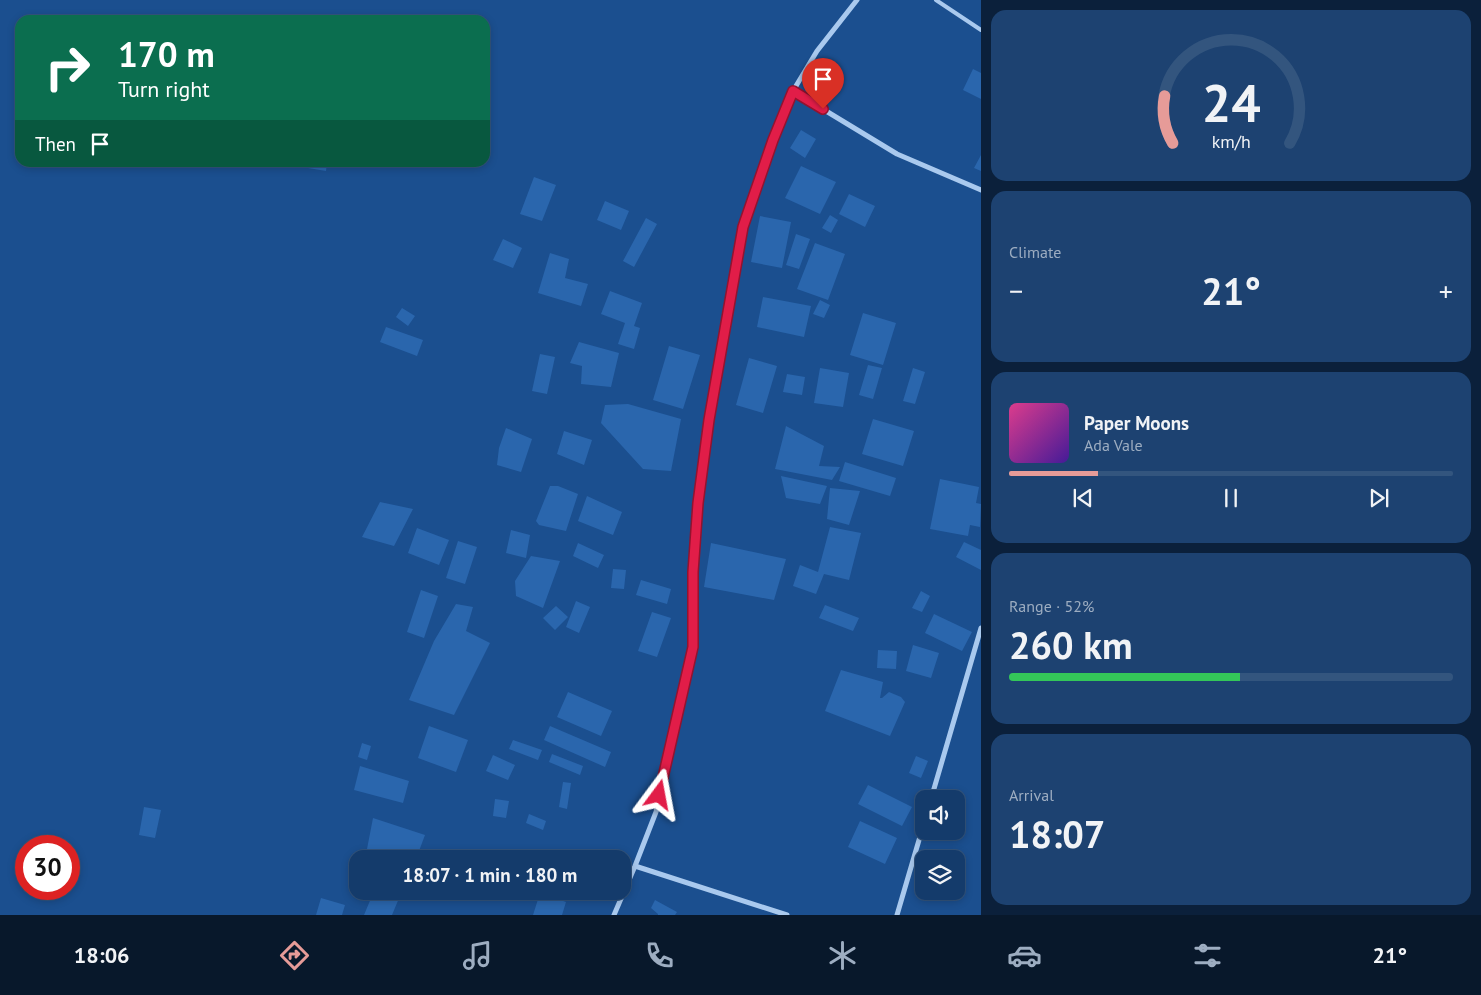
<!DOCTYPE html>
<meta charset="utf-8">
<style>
:root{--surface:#143b6b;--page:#1d4271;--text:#f1f3f6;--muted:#9dadc1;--line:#33557e;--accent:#e69b98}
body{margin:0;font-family:"PT Sans",sans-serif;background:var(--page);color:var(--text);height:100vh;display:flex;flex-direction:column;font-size:19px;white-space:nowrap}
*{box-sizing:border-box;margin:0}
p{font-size:16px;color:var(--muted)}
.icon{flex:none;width:28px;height:28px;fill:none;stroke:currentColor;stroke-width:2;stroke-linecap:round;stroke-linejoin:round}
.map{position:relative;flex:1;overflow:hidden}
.panel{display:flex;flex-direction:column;gap:10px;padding:10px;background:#0b203b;width:500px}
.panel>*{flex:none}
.hud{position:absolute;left:15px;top:15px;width:475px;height:152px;border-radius:15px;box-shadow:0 2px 8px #0003,0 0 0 1px var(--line);background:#0b6e4f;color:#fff;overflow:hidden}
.buttons{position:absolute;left:915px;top:790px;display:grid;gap:10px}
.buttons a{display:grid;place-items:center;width:50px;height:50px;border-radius:10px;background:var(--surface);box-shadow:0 2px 8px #0003,0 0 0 1px var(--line);font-size:25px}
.speed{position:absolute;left:15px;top:835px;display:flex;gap:10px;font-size:25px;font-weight:700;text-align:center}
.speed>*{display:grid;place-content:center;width:65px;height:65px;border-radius:50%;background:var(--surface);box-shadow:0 2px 8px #0003,0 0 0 1px var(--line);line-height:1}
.speed .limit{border:8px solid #d22;background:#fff;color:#111}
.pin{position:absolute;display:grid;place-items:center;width:42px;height:42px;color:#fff;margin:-51px -21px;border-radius:50% 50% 50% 0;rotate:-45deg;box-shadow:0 0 5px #0007}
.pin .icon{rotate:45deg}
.me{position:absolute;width:55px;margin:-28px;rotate:13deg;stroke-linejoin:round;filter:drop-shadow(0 0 4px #0008)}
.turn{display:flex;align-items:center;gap:18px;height:105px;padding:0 20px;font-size:22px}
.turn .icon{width:65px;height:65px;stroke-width:2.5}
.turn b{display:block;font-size:35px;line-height:42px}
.then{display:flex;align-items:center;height:48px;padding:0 20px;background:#0003;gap:10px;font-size:19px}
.big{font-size:38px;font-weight:800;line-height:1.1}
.panel .tile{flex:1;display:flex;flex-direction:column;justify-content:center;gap:8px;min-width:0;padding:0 18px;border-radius:15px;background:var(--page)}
.panel .dial{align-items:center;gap:0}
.dial svg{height:130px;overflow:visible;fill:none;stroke:var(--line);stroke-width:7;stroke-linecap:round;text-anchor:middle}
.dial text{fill:var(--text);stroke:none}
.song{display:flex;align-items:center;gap:15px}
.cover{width:60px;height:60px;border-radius:8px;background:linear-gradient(135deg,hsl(330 70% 55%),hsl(260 70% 35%))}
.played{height:5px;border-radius:2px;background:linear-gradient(90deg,var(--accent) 20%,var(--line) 20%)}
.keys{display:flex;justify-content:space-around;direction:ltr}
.heat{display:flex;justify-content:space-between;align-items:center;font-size:28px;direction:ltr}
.charge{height:8px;border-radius:4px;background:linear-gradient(90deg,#34c759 52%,var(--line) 0)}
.trip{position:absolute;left:349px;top:850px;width:282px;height:50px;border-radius:15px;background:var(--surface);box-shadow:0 2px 8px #0003,0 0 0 1px var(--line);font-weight:800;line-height:50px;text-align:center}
.dock{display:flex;height:80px;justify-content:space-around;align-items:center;background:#08182b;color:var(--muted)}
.dock .icon{width:35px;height:35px}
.dock .selected{color:var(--accent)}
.dock b{font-size:22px;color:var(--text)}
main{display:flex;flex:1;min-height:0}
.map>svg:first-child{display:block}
</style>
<main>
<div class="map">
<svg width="981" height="915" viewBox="0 0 981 915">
<rect width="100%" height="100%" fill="#1b4f8f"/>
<path fill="#2a66ad" d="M973,69L981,73V99L963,90Z
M801,130L816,139L805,158L790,148Z
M981,155V171L974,168Z
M303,162H327L326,171L302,167Z
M801,166L836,182L820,214L785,198Z
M534,177L556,185L542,221L520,214Z
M849,194L875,206L865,227L839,214Z
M605,201L629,211L621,230L597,220Z
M830,215L838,220L831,233L822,228Z
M760,216L791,222L782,268L751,262Z
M646,218L657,224L634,267L623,261Z
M796,234L810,239L799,269L786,265Z
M503,239L522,248L513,268L493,260Z
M815,243L845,254L828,300L797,289Z
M550,253L569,259L565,278L588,284L581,306L538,293Z
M610,291L642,303L634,326L640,328L634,349L618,344L625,323L601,314Z
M763,297L811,306L804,337L757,327Z
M820,300L830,305L824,318L813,314Z
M402,308L415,316L408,326L396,317Z
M863,313L896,323L883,365L850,355Z
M386,327L423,340L417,356L380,342Z
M579,342L619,353L611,387L581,384L582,366L570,363Z
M669,346L700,355L683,409L653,400Z
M540,354L555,357L547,394L532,391Z
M749,358L777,366L763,413L736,405Z
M868,365L882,368L873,399L859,395Z
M820,368L849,373L843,407L814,403Z
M913,368L925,372L915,404L903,401Z
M787,374L805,377L802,395L783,392Z
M628,404L681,419L671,471L643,469L601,423L605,405Z
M873,419L914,431L903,466L862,454Z
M786,426L824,446L819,466L840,467L832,480L775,469Z
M506,428L532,439L521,472L497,465L499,448Z
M564,431L592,440L584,465L557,454Z
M845,462L896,478L890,496L839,481Z
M781,476L827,486L820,504L786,498Z
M940,479L979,487L976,503L981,504L980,527L970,525L968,536L930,529Z
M550,486H558L578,494L566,531L539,525L536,521Z
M830,488L860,491L849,525L827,519Z
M587,496L622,512L613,535L578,521Z
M380,502L413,509L394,546L362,537Z
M830,527L861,533L849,580L824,574L816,594L793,586L800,565L818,572Z
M417,528L449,540L439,565L408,553Z
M511,530L530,535L526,558L506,553Z
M458,541L477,547L465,584L446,578Z
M964,542L981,550V570L956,557Z
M578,543L604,555L598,568L573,556Z
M711,543L786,559L774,600L704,587Z
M531,556L560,561L543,608L516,596L515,581Z
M613,569L626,570L624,589L611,588Z
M641,580L671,589L667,604L636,595Z
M421,590L438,596L424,638L407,632Z
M921,591L930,596L922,612L912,608Z
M576,601L590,607L579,633L566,627Z
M456,604L473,607L466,631L490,643L454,715L409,700L434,641Z
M825,605L859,618L853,631L819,618Z
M556,606L568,617L555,630L543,618Z
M652,612L671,618L657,657L638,651Z
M934,614L972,632L962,651L925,633Z
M913,645L939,653L931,678L906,671Z
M878,650L897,651L896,669L877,668Z
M841,670L883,682L880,698H882L889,692L901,697L905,702L890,736L825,711Z
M568,692L612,711L601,736L557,717Z
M429,726L468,740L456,772L418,758Z
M550,726L611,752L605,767L544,740Z
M513,740L542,750L538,760L509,749Z
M362,743L371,746L367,760L358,757Z
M552,754L583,766L580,775L549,762Z
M493,755L515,765L508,780L486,771Z
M916,756L928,761L921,778L909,773Z
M360,766L409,781L403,803L354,790Z
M563,782L571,783L567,809L559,807Z
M868,785L912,807L902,826L858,804Z
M495,799L509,801L506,818L493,816Z
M144,807L161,810L155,838L139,835Z
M529,814L546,821L543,830L526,823Z
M373,818L425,835L416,859L367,849Z
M860,821L897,838L885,864L848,847Z
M533,853L547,859H530Z
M374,891H402L392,915H364Z
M540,893L566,902L562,915H533Z
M321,898L345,905L342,915H316Z
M655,900L677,912L675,915H658V914L651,908Z"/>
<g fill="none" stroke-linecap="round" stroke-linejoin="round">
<path stroke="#a9c9ee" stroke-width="4" d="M936,0L981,30"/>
<path stroke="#a9c9ee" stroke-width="5" d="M793,91L897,154L981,190
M931,799L981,628
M635,866L787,915
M614,915L635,866L656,812L693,647V572L698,503L709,420L743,227L773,140L793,91L817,51L857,0
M897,915L924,823"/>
</g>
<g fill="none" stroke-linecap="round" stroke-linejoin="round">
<defs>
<path id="route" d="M659,795L693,647V572L698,503L709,420L743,227L773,140L793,91L823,109"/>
</defs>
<use href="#route" stroke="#92132f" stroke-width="12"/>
<use href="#route" stroke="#e11d48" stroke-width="9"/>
</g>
</svg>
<div class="buttons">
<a><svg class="icon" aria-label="sound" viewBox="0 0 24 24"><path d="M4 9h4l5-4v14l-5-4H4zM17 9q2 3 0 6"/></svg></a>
<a><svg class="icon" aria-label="layers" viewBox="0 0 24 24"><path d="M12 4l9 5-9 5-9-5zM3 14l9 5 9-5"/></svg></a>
</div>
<div class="speed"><div class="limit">30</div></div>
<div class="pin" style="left:823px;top:109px;background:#d93025"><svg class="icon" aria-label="arrive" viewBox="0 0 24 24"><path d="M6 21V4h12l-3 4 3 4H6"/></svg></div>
<svg class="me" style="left:659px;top:795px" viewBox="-20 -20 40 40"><path d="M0-17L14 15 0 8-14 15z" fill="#e11d48" stroke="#fff" stroke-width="4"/></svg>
<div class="trip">18:07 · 1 min · 180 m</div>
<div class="hud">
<div class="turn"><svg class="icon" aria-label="right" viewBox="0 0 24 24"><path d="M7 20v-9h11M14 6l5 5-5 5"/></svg><div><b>170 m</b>Turn right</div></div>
<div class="then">Then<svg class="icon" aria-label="arrive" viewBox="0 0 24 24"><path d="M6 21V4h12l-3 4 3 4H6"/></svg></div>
</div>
</div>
<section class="panel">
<div class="tile dial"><svg viewBox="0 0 100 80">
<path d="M14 69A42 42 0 1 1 86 69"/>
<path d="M14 69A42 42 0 0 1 9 40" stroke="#e69b98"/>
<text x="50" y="56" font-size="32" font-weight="700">24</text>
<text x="50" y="72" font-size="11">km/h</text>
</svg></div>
<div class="tile"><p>Climate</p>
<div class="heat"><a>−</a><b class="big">21°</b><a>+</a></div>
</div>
<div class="tile">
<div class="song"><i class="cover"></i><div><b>Paper Moons</b><p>Ada Vale</p></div></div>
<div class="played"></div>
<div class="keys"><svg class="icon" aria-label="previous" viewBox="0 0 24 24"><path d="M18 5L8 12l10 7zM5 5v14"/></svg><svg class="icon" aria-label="pause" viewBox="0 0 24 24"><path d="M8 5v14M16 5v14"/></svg><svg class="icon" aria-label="next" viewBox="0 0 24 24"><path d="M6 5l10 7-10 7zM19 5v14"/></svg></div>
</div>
<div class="tile"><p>Range · 52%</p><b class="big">260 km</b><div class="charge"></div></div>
<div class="tile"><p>Arrival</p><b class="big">18:07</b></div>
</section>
</main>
<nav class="dock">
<b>18:06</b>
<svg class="icon selected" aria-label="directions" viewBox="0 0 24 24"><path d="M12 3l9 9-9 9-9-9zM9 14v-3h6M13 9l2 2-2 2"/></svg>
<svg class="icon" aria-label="music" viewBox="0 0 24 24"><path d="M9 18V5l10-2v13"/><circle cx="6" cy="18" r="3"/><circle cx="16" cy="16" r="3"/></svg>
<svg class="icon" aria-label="phone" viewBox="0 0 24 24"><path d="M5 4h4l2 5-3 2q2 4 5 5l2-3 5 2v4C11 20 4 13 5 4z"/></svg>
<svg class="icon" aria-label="climate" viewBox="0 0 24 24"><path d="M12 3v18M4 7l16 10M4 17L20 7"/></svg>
<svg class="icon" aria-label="car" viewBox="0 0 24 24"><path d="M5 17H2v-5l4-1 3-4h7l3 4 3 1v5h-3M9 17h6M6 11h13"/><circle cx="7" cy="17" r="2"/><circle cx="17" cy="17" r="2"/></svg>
<svg class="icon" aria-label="filters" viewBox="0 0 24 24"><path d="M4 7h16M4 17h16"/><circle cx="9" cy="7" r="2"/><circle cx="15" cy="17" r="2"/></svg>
<b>21°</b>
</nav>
